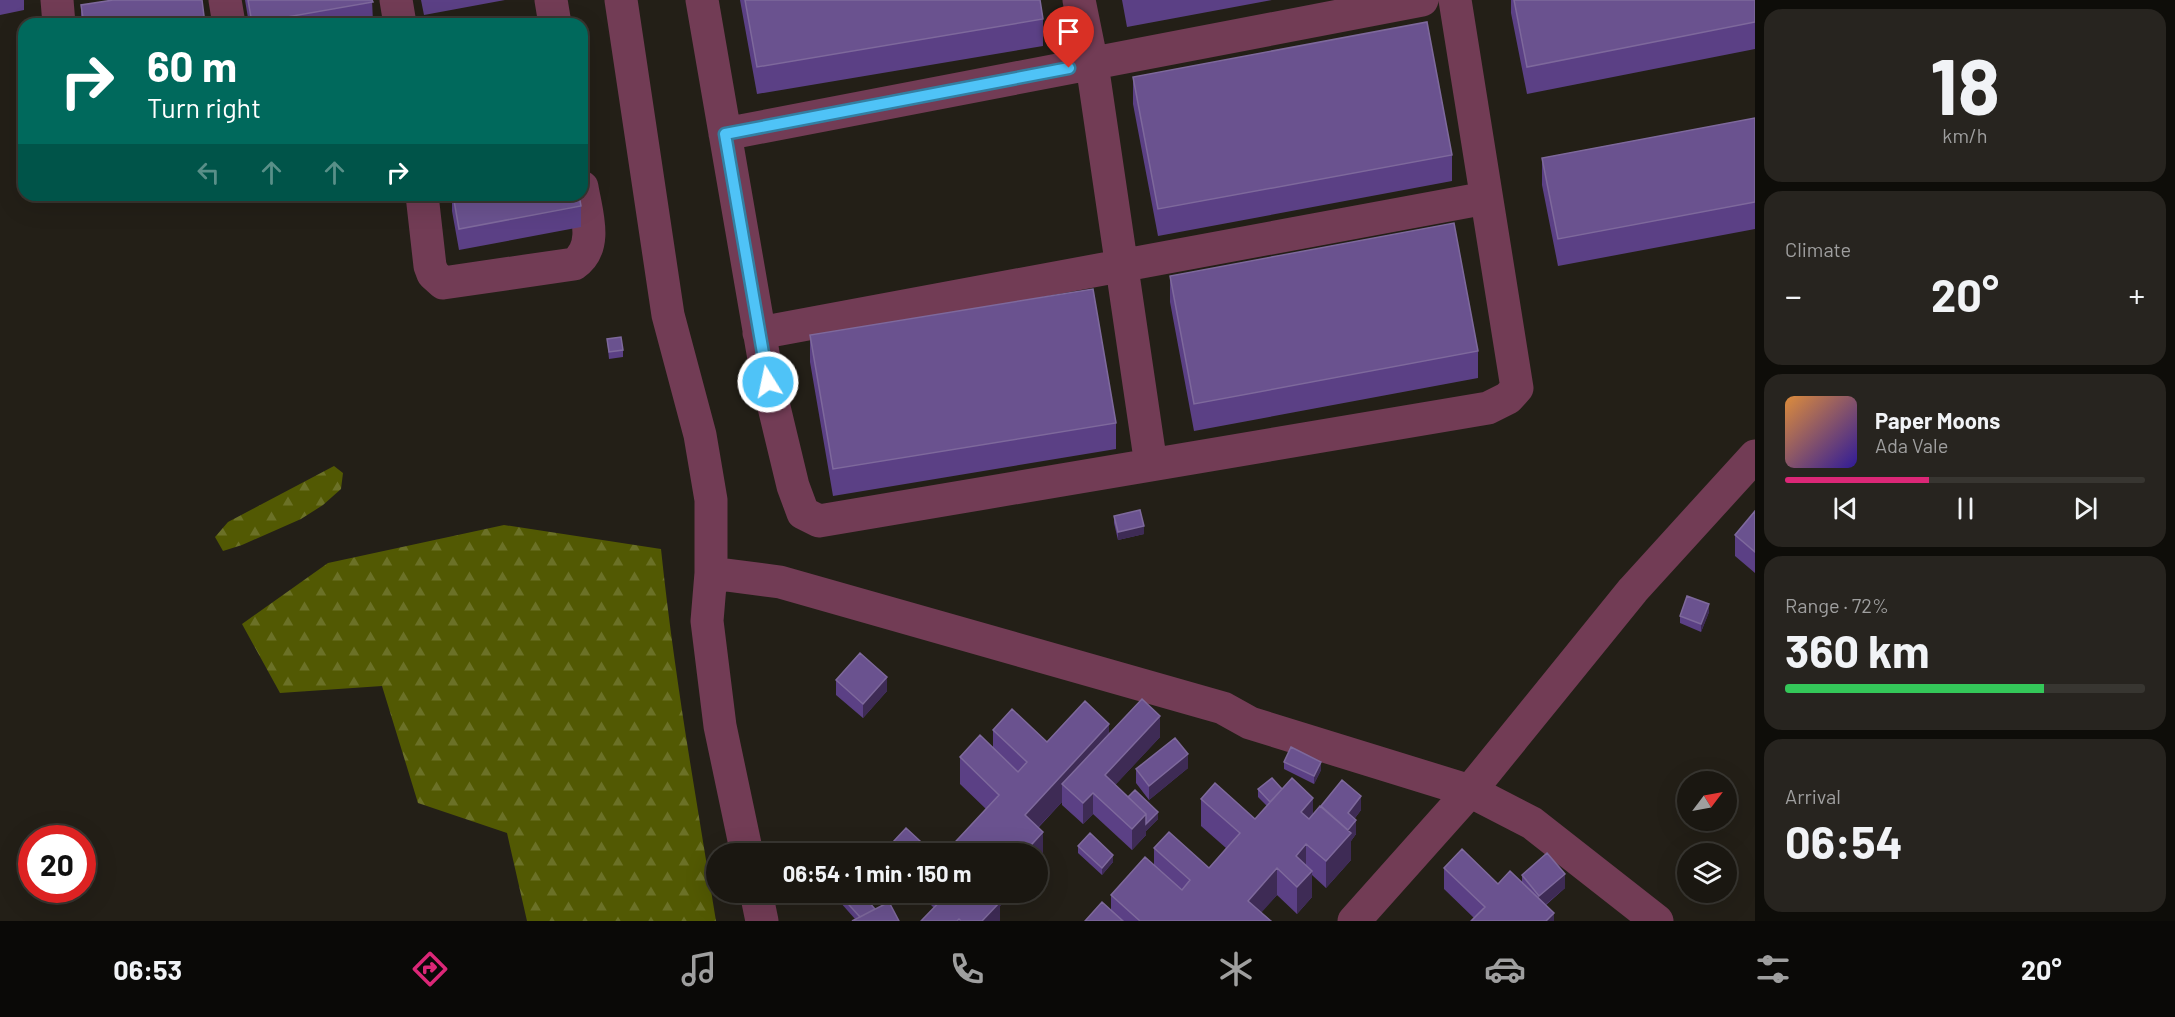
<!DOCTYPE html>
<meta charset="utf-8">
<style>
:root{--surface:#1a1711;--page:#27241f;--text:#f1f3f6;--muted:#9f9f9f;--line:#383631;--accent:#db2777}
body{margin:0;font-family:Barlow,sans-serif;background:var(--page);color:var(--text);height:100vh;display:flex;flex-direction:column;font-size:22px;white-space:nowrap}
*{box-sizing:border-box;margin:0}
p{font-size:20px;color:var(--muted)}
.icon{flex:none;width:33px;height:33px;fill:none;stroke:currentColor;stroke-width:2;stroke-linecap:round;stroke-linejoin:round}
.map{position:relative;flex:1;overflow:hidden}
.side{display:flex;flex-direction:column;gap:9px;padding:9px;background:#0e0d09;width:420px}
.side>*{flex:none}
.top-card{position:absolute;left:18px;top:18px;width:570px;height:183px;border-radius:18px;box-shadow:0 6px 24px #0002,0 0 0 2px var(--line);background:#00695c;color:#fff;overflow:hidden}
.needle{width:39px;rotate:58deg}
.tools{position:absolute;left:1677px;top:771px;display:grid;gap:12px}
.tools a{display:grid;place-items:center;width:60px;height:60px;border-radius:50%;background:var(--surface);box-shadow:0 6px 24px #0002,0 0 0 2px var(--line);font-size:30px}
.speed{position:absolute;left:18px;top:825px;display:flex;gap:12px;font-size:30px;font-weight:700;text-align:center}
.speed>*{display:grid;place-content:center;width:78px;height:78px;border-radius:50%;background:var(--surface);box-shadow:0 6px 24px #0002,0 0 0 2px var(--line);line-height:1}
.speed .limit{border:9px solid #d22;background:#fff;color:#111}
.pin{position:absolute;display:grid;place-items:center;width:51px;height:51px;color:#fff;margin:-62px -26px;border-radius:50% 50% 50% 0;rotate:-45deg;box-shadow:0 0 6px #0007}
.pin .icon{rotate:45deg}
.me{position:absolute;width:66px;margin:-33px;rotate:350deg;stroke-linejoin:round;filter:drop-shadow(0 0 4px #0008)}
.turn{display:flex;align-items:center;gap:21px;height:126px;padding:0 30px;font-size:27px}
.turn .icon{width:78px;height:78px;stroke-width:2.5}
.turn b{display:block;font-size:42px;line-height:51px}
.lanes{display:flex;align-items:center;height:57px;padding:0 30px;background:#0003;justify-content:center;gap:30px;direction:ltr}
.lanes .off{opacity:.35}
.big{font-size:45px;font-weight:700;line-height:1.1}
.side .card{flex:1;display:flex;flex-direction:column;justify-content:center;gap:9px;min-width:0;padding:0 21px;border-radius:18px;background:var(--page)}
.side .dial{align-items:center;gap:0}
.dial b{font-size:78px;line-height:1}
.song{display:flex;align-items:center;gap:18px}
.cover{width:72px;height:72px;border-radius:9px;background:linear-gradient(135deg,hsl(30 70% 55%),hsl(250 70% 35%))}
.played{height:6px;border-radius:3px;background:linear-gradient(90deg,var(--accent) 40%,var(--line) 40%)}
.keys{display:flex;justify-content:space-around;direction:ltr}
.heat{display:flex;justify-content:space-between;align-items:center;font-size:33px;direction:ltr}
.charge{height:9px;border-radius:4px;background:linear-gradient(90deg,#34c759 72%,var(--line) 0)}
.trip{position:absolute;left:706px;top:843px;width:342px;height:60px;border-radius:30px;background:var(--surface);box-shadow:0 6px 24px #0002,0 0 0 2px var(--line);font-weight:700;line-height:60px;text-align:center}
.dock{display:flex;height:96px;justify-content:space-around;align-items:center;background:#0a0907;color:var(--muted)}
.dock .icon{width:42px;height:42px}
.dock .on{color:var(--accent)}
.dock b{font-size:27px;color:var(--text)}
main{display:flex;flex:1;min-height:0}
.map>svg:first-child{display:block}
</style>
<main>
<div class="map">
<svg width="1755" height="921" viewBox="0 0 1755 921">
<defs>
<pattern id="forest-firs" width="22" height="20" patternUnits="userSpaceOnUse" patternTransform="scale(1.5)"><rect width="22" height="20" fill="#525903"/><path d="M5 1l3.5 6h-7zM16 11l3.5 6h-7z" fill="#6b7127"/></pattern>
</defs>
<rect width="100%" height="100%" fill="#231f17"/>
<path fill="url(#forest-firs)" d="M334,466L343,473L341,489L323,505L301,519L242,545L223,551L215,537L228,522Z
M504,525L661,549C674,674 696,797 716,921H527L507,833L418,803L382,686L280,693L242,624L328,563Z"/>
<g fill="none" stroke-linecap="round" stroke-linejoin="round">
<path stroke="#723c55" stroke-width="33" d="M57,0L59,24
M225,0L229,24
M396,0L400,24
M551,0L555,24
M621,0L668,315L700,435L711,500V573L707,621L720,726L747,854
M702,0L768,382L793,486L803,513L819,521L1488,408L1508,398L1517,388L1455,0
M1079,0L1092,64L1151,465
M725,134L1422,0
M422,195L430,266L433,274L443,283L574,264C599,247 586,212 582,187
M759,333L1486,198
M711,573L780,582L1223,708L1250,723L1470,791L1532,823L1657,921
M756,892L762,921
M1354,921L1470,791L1633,590L1755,456"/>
</g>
<path fill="#5b4085" d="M0,0H24V10L0,15Z
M245,0H372L373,22L364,24H249Z
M421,0H505L424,15Z
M740,0H1040L1043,19V46L757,94Z
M1122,0H1272L1127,27Z
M1511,0H1755V49L1527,94L1511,13Z
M81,5L205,24H81Z
M1133,77L1452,155V181L1158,236L1133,104Z
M1755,118V229L1558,266L1542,185V158Z
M279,195H308L280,200Z
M452,195H579L581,206V227L459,250L452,211Z
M1170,276L1478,351V378L1194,431L1170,302Z
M810,335L1116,423V449L833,496L810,362Z
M607,339L623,350V357L609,359Z
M1755,511V573L1735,556V535Z
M1114,516L1144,534L1118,540L1114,523Z
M1709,612L1701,632L1680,623V616Z
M836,680L887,691L863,718L836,695Z
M993,730L1047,742L1109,733L1160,737L1115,785L1128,797L1158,819L1146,831V835L1132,850L1093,814L1083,824L1062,805V802L1039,827L1043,859L1038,864V854L986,809L960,784V757L993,748Z
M1284,762L1321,770L1314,784L1284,769Z
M1188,768L1149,800L1136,783V769Z
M1258,789H1282L1313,814L1361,810L1355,818L1356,834L1351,841V860L1326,888L1312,875V897L1297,914L1277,895L1261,912L1271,921H1085L1111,910V895L1154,865V848L1209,868L1226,848L1201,826V799L1255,819L1267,806L1258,797Z
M893,842L934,854H893Z
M1078,846L1113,862L1102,875L1078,853Z
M1444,868L1498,884L1522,882V875L1565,888L1546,905L1554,921L1474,918L1444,889Z
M918,892H1012L1000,906V921H921L934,908Z
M840,895L875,909L855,919L840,902Z"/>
<path fill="#3e2b55" d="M1144,526V534L1118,540V532Z
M1709,604V612L1701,632V624Z
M887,677V691L863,718V704Z
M1160,716V737L1105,796V775Z
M1109,724V751L1062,784V802L1025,841V815Z
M1188,754V768L1149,800V786Z
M1321,762V770L1314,784V776Z
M1093,793V814L1083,824V803Z
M1361,796V810L1348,827V813Z
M1313,798V825L1301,812Z
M1158,812V819L1146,831V835L1132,850V829L1146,814Z
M1356,820V834L1351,841V860L1326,888V861L1343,836Z
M1043,832V859L1038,864V854H1023Z
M1306,844V870L1296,856Z
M1113,855V862L1102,875V868Z
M1277,868V895L1254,921L1248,901Z
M1312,871V897L1297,914V887Z
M1565,874V888L1539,910V896Z
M988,892H1012L1000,906V921H982Z
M1554,913V921H1546Z"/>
<path fill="#6a528f" stroke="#7e699c" stroke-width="1.5" d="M113,0H202L205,24H84L81,5Z
M248,0H372L373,2L252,23Z
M745,0H1040L1043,19L757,67Z
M1514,0H1755V22L1527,67Z
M1427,22L1452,155L1158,209L1133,77Z
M1755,118V202L1558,239L1542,158Z
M453,195H579L581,206L459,229Z
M1454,223L1478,351L1194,404L1170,276Z
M1093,289L1116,423L833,469L810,335Z
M621,337L623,350L609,352L607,339Z
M1140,510L1144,526L1118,532L1114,516Z
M1755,511V552L1735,535Z
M1687,596L1709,604L1701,624L1680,616Z
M860,653L887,677L863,704L836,680Z
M1142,699L1160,716L1105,775L1146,814L1132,829L1093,793L1083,803L1062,784Z
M1085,701L1109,724L1025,815L1043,832L1023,854H944L999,795L960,757L980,735L1018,772L1027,762L993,730L1012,709L1047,742Z
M1175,738L1188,754L1149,786L1136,769Z
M1291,747L1321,762L1314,776L1284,762Z
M1272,778L1282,789L1270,802L1258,789Z
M1292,778L1313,798L1301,812L1309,819L1320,806L1351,833L1326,861L1306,844L1296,856L1312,871L1297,887L1277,868L1248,901L1271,921H1140L1111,895L1145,857L1182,890L1190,880L1154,848L1169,832L1209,868L1240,833L1201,799L1215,783L1255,819Z
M1342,780L1361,796L1348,813L1356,820L1348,830L1321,806Z
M1135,790L1158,812L1146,824V814L1128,797Z
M906,828L934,854H905L893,842Z
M1090,833L1113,855L1102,868L1078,846Z
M1462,849L1498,884L1510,871L1554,913L1546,921H1471L1485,907L1444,868Z
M1547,853L1565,874L1539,896L1522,875Z
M842,892H860L875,909L860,917L840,895Z
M946,892H989L1000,902L982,921H961L959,919L957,921H921L947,894Z
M889,902L899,921H852Z
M1102,902L1123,921H1085Z"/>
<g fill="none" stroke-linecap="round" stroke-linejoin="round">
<defs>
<path id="route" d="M768,382L725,134L1069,68"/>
</defs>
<use href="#route" stroke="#337fa1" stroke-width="15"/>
<use href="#route" stroke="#4fc3f7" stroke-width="10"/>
</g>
</svg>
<div class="tools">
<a><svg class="needle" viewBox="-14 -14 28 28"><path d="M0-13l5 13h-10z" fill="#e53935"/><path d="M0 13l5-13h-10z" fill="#9f9f9f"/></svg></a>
<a><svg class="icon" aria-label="layers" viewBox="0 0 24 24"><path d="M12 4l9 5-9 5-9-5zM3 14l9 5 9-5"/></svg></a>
</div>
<div class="speed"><div class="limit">20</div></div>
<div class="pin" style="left:1069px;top:68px;background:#d93025"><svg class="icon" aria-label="arrive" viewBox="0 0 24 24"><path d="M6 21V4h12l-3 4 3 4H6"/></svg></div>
<svg class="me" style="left:768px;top:382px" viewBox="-20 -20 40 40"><circle r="17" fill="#4fc3f7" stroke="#fff" stroke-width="3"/><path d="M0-11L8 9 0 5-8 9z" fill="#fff"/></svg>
<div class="trip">06:54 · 1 min · 150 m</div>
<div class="top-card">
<div class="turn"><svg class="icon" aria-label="right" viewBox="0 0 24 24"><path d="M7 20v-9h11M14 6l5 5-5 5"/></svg><div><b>60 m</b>Turn right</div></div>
<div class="lanes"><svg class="icon off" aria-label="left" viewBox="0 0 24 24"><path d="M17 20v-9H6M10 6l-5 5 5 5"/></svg><svg class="icon off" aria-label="ahead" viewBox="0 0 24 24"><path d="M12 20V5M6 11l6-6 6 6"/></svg><svg class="icon off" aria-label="ahead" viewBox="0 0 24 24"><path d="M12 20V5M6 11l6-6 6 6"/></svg><svg class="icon" aria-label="right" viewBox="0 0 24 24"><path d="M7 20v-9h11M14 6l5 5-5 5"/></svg></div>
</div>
</div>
<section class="side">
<div class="card dial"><b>18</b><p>km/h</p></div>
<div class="card"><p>Climate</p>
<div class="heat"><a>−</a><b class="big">20°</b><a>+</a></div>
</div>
<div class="card">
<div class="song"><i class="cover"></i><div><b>Paper Moons</b><p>Ada Vale</p></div></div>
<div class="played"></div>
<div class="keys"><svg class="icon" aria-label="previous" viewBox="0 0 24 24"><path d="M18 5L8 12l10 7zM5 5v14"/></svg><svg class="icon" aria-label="pause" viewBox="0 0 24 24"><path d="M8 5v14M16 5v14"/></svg><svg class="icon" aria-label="next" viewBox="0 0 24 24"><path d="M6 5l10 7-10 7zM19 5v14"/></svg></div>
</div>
<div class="card"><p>Range · 72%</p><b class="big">360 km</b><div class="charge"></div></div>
<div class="card"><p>Arrival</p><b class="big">06:54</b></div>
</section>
</main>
<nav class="dock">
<b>06:53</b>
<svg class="icon on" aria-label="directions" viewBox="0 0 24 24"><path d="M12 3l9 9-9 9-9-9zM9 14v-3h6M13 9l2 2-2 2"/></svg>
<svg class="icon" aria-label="music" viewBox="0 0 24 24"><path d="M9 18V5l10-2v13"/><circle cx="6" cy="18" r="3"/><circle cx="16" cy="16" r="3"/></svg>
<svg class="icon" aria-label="phone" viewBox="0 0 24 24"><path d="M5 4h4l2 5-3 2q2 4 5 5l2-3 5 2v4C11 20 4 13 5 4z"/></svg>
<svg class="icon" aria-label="climate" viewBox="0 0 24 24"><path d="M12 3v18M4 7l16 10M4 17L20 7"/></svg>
<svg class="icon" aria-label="car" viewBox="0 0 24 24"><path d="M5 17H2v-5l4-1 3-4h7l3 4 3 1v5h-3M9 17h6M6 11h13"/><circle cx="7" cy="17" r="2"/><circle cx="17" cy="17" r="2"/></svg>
<svg class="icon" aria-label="filters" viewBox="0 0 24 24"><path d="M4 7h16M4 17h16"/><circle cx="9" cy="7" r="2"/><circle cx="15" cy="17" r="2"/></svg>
<b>20°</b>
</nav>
